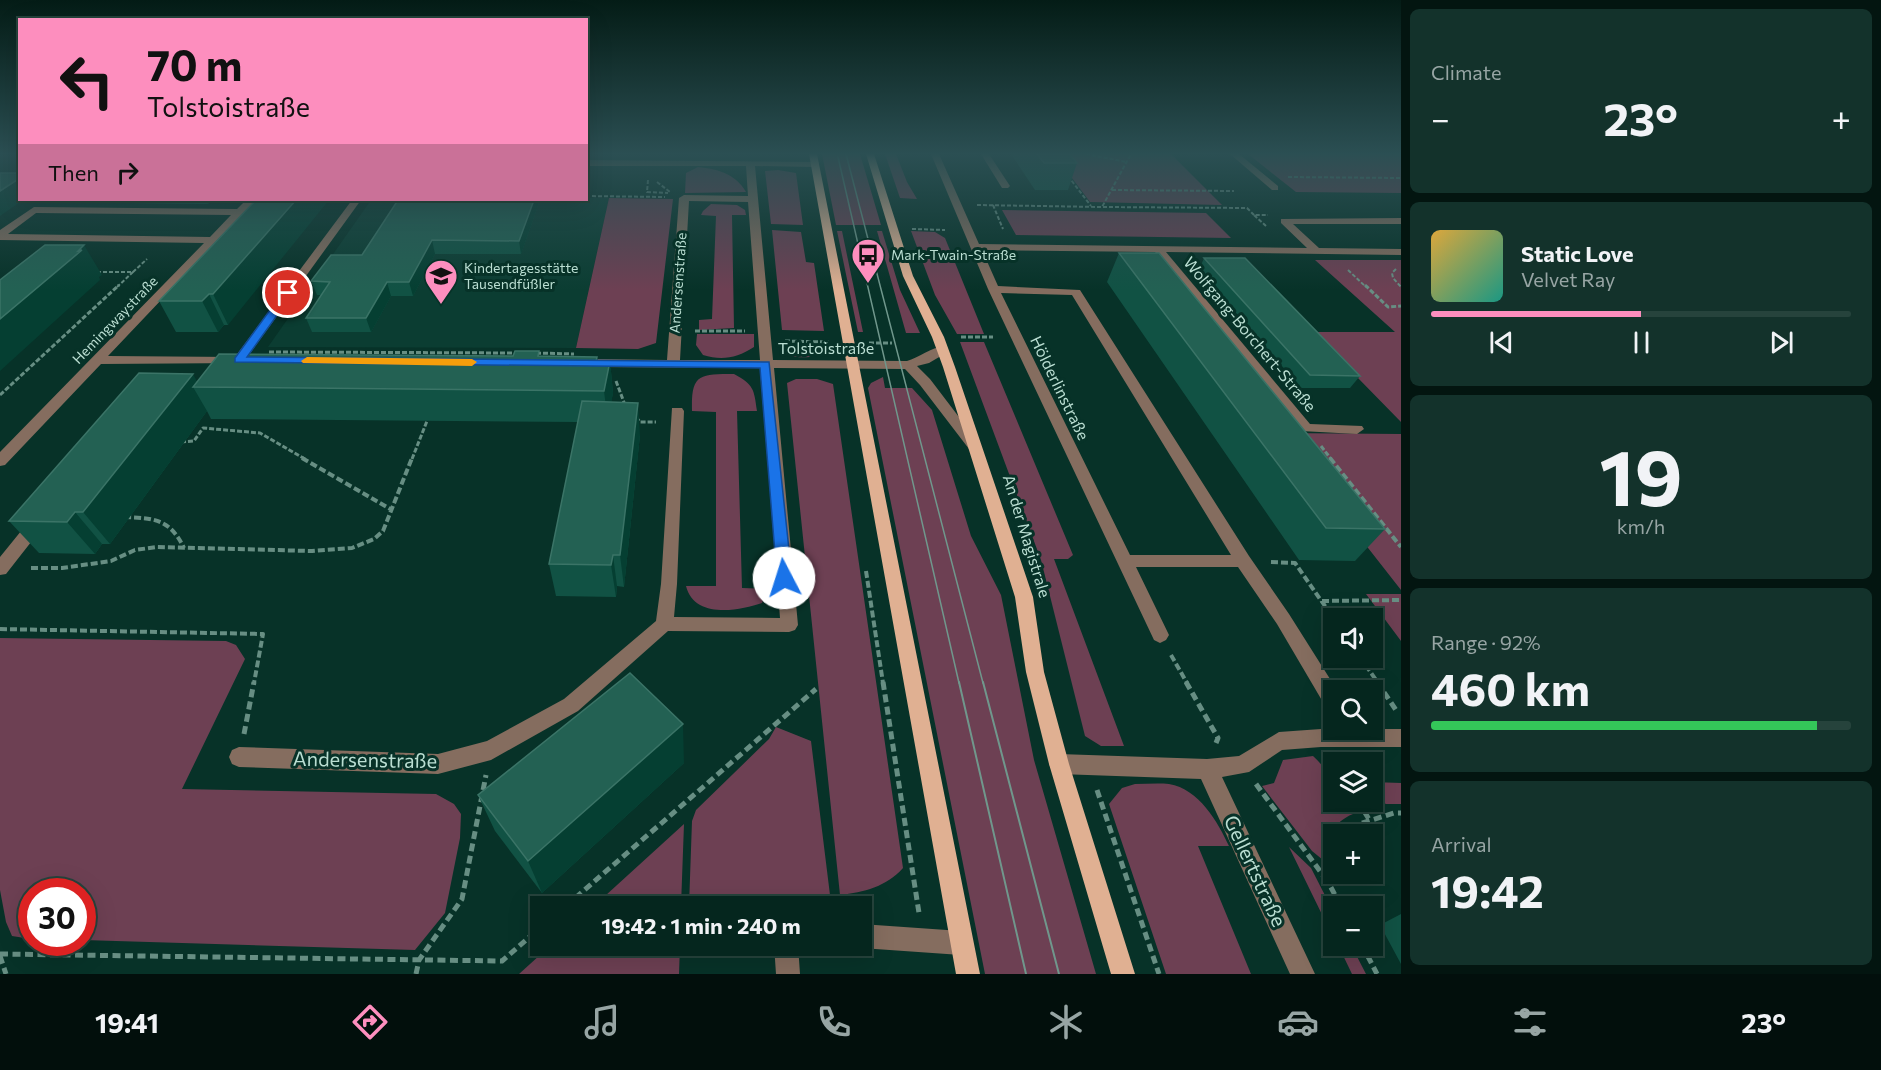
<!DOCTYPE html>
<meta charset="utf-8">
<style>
:root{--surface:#05261e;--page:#13322b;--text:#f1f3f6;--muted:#97a5a4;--line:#26433c;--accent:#fd8ebe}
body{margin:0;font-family:Commissioner,sans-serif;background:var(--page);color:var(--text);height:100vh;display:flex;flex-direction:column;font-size:22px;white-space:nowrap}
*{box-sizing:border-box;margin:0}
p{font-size:20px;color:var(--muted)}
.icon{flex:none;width:33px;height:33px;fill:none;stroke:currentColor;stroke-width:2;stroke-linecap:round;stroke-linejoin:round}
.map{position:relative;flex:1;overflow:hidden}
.side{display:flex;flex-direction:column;gap:9px;padding:9px;background:#031510;width:480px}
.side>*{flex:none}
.top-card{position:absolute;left:18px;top:18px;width:570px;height:183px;border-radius:0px;box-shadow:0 6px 24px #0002,0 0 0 2px var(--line);background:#fd8ebe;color:#111;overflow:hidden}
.fabs{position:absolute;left:1323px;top:608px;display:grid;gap:12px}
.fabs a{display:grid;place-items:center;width:60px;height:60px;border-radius:0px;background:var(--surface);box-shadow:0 6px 24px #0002,0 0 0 2px var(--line);font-size:30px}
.speed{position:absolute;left:18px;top:878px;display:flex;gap:12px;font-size:30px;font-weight:700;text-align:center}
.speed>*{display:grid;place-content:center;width:78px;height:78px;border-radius:50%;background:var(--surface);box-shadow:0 6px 24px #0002,0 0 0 2px var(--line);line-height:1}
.speed .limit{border:9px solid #d22;background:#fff;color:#111}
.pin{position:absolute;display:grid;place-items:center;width:51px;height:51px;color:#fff;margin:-26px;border:3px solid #fff;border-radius:50%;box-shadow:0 2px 6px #0007}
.me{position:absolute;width:66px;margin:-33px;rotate:355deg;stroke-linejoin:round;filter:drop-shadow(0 0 4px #0008)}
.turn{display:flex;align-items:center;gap:21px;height:126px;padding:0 30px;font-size:27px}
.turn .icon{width:78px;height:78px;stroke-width:2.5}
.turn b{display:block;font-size:42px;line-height:51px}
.then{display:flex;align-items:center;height:57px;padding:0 30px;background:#0003;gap:12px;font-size:22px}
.big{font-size:45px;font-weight:700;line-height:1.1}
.side .tile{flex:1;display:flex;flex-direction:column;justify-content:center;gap:9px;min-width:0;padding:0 21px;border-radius:9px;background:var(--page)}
.side .dial{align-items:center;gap:0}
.dial b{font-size:78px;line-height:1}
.song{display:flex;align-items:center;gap:18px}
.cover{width:72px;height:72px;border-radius:9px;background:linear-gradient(135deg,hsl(40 70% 55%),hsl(170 70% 35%))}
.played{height:6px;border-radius:3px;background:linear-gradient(90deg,var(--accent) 50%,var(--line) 50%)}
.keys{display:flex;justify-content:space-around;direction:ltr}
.heat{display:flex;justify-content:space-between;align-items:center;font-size:33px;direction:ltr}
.charge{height:9px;border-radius:4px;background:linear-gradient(90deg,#34c759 92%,var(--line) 0)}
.trip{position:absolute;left:530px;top:896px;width:342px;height:60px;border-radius:0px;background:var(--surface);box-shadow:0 6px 24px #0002,0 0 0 2px var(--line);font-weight:700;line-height:60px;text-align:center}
.tabs{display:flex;height:96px;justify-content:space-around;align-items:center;background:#020f0c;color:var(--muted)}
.tabs .icon{width:42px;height:42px}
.tabs .on{color:var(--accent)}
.tabs b{font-size:27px;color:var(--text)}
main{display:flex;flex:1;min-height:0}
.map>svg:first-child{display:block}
</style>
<main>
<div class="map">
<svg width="1401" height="974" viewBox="0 0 1401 974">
<rect width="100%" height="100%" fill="#073228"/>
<path fill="#0b3d32" d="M587,198H609L576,348L268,347L371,200Z"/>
<path fill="#6d4053" d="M822,154H860L881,225H836Z
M885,154H896L907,182L917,199L900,198Z
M1054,154H1171L1222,205L1090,202Z
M1248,154H1401V193L1296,192Z
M698,167C718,169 736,174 746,192L685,193L686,173Z
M778,170L796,173L803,225L771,224L765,171Z
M609,198L673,199L656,343L638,349L576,348Z
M711,204L737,205L745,210L746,215H732L734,328L699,330V320L712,319L716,216L701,215L703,211Z
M1002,210L1206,213L1231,238L1016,235Z
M772,230L801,232L806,262L814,263L824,331L782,330Z
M837,231H842L863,332H858Z
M877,231H882L900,290L920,333H906Z
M911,231L935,232L945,238L984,334H957L935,295Z
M1315,260H1401V422L1313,332H1395Z
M697,334H754V347C737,358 722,361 703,355L696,345Z
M960,342H984L1073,555L1068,559H1054L1124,746H1101L1085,736L1041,560Z
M785,345H826L827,350C814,359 800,359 785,354Z
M734,374C754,385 754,389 757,411H737L742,588L768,589L762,603C739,611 694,619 686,586H716V412L692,411C691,374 699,374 734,374Z
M883,377L885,388H912L932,410L971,536L1001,595L1034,760L1096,974H985L868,388L871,383Z
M796,379H817L833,384L903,868C886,887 864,892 840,895L787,383Z
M1278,433L1401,434V590Z
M1366,594H1401V641Z
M0,638L226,641L236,645L245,659L182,789L436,794L454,804L461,814L460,838L445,913L415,950L83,940L82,891H32L31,939L12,936L6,922L0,890Z
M776,727L811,741L830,895L721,906H689L692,821L696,810L769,739Z
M1313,756C1328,770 1334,781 1334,801H1345L1353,814C1333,822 1326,839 1323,860L1312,851L1262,786L1274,783L1283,760Z
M1372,782L1401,783V804H1386L1373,797Z
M1135,784C1146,784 1158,783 1169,784C1199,789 1218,822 1229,846H1198L1251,974H1166L1109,804L1122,788Z
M684,824L681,906H594Z
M1289,847L1311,868L1333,911V937Z
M551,945H680L679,974H519Z
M1338,945H1351L1366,974H1352Z"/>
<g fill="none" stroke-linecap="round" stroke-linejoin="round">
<path stroke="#678e83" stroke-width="2" stroke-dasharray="4 2" stroke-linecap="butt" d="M1086,154L1127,162
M1068,176L1091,206
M1288,177L1401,178
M648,180L647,192L668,193
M657,182L670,192
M1112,190L1234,191
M586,196L665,197
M977,205L1102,207L1131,154
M993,205L1003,229
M1103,207L1247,208L1254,215
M1266,226L1254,215H1268
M912,229L945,230
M1396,269L1392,273L1393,278L1401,287
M1348,270L1366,287
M97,272H133L147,259
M117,287L133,272"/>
<path stroke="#678e83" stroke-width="3" stroke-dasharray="5 2" stroke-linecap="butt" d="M1365,285L1388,307L1401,306
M695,331H745
M961,337H993
M785,341L829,342
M869,343H892
M269,352L517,353
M536,353L574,354
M616,381L625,405
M0,395L119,285
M636,417L640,422H656
M181,442L194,441L203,428L260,433L305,459
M1321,446L1331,459
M412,459L427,421"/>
<path stroke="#678e83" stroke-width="4" stroke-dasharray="7 3" stroke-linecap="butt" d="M302,458L392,510
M1330,458L1401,547
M124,517C154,518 170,519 184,548
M1271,562L1295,563L1334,619
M31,568H62L111,561L135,550L157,547L312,551L352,548L374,539L383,531L412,458
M866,571L883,683
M1322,601L1401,600
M0,629L263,634L254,683
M1171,655L1187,683
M1360,657L1378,683"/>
<path stroke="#678e83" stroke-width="5" stroke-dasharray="8 4.5" stroke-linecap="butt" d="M883,682L919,913
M1186,682L1218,738L1216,743
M1377,682L1398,713
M244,734L254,682
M1256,784L1328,882
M1097,790L1159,974
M1358,801L1370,821
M1342,834L1343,829L1394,813H1401
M1334,864L1328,882L1341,906
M566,906L816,689
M1362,945L1377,974
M0,954L502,961L540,928
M0,956L6,974
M416,974L419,960L462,899L486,775"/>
<path fill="#856d5f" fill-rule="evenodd" d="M931,154H939L979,244L1307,248L1281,223V219L1401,218V224H1293L1319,248L1401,249V255L1166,252L1310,424L1362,426L1364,429L1357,434L1301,431L1155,252L982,250L998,286L1080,290L1249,556L1289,614L1337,690H1334V712L1327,709L1277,624L1238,567H1136L1169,635L1166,640L1160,643L1154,640L988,289ZM1001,293L1072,295L1231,555H1130Z
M981,154H989L1010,186L1008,188H1002Z
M1230,154H1239L1278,186V190H1272Z
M586,160L818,162L819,164L815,167L755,166L773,360L907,361C919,358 934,345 946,347L948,350L946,353L929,363L917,366L930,379L981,446L979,449H969L920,385L905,369L774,368L798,625L795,630L789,632L668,631L578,711L491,760L438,774L239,767L232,764L229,757L232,750L239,747L438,754L487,741L564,699L656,621L661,584L672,408H682L684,411L677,584L674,617L780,618L761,368L589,367L583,363L589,359L667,360L679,198L684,195L748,196L746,166H586ZM689,201L748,202L760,360H680Z
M246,200H256L108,356L235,357L352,200H361L243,363L101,364L5,465L0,466V452L204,243L0,240V230L34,207L237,209ZM36,213L231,215L210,237L8,234Z
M36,518L42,520L44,524L42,528L6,574L0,575V557L30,520Z
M1321,729H1401V747H1321L1282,750L1249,772L1222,777L1315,974H1290L1201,779L1059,774L1052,771L1049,764L1052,757L1059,754L1207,759L1239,756L1279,732Z
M861,924L961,931L969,935L973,943L969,951L961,955L861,948L854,945H861Z
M774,945H798L800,974H776Z"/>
<path fill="#e0b092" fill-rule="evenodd" d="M809,154H817L980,974H956Z
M866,154H874L913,276L944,337L955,367L1033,597L1044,672L1069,764L1135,974H1111L1049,764L1026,672L1015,597L943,367L932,337L903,276Z"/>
<path stroke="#70978c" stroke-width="1.5" d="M846,154L983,683
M838,157L959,683"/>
<path stroke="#70978c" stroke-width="2" d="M959,682L1026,974
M983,682L1059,974"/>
</g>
<path fill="#115244" d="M1011,154H1070L1077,163L1068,190H1035Z
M127,200H212L208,204L129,203Z
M256,200L228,325H224L218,332H176L159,301Z
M398,200H540L521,254H435L413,296H391L371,332H312L306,318L321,295H317L311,281L362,255Z
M1119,253L1385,529L1355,561L1299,560L1107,282Z
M1204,258L1360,376L1350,388H1301L1199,270Z
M540,356L597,357L598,361H610L613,393L611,402L640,435L624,587L617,586L616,597L556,596L549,564L578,422L211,419L207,411L110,544H102L95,554L39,553L9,521L197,381Z
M684,763L542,893L495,831L478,795Z
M1401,914V964L1380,925Z"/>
<path fill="#053f32" d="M20,178V200H23L0,216V191Z
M206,200H212L208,204Z
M296,200H329L228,325L213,294Z
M534,200H540L521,254L519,241Z
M432,240L435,254L413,296L409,282Z
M84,245L102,275L99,277L100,280L0,371V319Z
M387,282L391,296L371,332L366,318Z
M209,294L224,325L218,332L202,301Z
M610,361L613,393L608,423L604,391Z
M193,374L200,387H193L207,411L110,544L83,512Z
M638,403L640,435L624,587L620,555Z
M75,512L102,544L95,554L67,522Z
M613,555L617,586L616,597L611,565Z
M683,724L684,763L542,893L528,861Z"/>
<path fill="#236153" stroke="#3b7467" stroke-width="1.5" d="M1037,154H1070L1077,163H1044Z
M0,173H20V178L0,191Z
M256,200H296L213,294H209L202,301H159Z
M398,200H534L519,241L432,240L409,282H387L366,318H306L330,282L311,281L331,255H362Z
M45,245H84L78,251L82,250L0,319V280Z
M1119,253H1159L1385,529L1326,528Z
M1204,258H1245L1360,376L1310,375Z
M515,351H539L538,356L597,357L596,361H610L604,391L193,387L219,354L513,356Z
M139,373L193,374L83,512H75L67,522L9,521Z
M582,401L638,403L620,555H613L611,565L549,564Z
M630,673L683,724L528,861L478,795Z"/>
<linearGradient id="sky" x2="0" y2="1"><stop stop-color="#041c16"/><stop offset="0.53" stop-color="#2b4f53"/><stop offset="1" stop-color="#2b4f53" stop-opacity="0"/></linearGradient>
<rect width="1401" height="290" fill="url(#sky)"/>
<path fill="#1a73e8" stroke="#114b97" stroke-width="1.5" d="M288,290L293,293L247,357L769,362L792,578L790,582H779L777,578L760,368L235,362V358L284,291Z"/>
<path fill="#f59e0b" d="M307,357L472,359L477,362L472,366L303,363L301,361Z"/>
<defs>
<symbol id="bus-pin" viewBox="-11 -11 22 30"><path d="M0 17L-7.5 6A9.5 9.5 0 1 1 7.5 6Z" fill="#fd8ebe" stroke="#073228"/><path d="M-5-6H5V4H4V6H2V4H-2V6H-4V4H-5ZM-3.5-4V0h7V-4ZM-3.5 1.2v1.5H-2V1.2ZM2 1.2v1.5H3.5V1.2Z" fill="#111"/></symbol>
<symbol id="school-pin" viewBox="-11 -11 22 30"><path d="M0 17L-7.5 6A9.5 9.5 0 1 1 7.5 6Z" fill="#fd8ebe" stroke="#073228"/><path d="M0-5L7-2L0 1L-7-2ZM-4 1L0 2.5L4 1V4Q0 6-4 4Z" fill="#111"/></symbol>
</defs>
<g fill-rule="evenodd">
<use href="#bus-pin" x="849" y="236" width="38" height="52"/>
<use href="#school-pin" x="422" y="257" width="38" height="52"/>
</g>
<g text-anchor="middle" stroke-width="6" stroke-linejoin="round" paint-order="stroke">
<g font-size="14" fill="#baded2" stroke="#073228" text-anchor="start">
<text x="891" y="260">Mark-Twain-Straße</text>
<text x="464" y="273">Kindertagesstätte<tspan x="464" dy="16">Tausendfüßler</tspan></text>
</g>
<g font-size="14" fill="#baded2" stroke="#073228">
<text transform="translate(678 283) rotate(-86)" y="5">Andersenstraße</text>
<text transform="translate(115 320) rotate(-46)" y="5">Hemingwaystraße</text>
</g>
<g font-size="16" fill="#baded2" stroke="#073228">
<text transform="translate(1250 334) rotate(50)" y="6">Wolfgang-Borchert-Straße</text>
<text x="826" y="354">Tolstoistraße</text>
<text transform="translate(1060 388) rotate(64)" y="6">Hölderlinstraße</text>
<text transform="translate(1027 536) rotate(73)" y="6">An der Magistrale</text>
</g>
<g font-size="20" fill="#baded2" stroke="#073228">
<text transform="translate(365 760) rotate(1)" y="7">Andersenstraße</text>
<text transform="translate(1255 871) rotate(65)" y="7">Gellertstraße</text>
</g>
</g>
</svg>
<div class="fabs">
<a><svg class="icon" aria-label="sound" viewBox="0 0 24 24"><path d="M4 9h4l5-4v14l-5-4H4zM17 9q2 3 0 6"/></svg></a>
<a><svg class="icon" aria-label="search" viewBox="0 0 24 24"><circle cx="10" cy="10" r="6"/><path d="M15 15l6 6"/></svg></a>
<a><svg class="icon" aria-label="layers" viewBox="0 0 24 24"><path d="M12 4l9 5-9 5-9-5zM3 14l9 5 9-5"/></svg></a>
<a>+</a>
<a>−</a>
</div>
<div class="speed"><div class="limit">30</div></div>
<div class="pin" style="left:288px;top:293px;background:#d93025"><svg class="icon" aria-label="arrive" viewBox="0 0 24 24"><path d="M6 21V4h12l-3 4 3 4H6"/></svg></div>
<svg class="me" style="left:784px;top:578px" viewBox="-20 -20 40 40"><circle r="19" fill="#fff"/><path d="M0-13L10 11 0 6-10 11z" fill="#1a73e8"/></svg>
<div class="trip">19:42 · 1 min · 240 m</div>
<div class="top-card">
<div class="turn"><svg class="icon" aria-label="left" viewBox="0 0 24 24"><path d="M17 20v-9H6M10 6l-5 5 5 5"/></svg><div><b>70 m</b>Tolstoistraße</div></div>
<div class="then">Then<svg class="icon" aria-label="right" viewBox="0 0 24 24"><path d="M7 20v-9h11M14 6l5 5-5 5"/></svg></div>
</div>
</div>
<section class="side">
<div class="tile"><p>Climate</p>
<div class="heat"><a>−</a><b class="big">23°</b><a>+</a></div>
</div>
<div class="tile">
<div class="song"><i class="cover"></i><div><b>Static Love</b><p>Velvet Ray</p></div></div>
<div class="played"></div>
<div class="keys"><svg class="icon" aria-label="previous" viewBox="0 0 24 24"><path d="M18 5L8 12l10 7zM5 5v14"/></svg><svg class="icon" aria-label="pause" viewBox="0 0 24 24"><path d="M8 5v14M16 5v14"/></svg><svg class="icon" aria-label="next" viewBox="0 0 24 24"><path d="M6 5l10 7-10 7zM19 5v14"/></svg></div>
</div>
<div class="tile dial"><b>19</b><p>km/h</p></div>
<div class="tile"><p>Range · 92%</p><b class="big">460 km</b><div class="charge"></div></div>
<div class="tile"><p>Arrival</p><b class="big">19:42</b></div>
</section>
</main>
<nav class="tabs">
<b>19:41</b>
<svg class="icon on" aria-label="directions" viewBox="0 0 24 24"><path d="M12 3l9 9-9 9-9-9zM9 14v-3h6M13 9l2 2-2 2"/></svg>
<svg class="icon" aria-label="music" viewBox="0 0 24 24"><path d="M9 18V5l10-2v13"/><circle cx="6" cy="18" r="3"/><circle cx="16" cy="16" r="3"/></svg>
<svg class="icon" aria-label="phone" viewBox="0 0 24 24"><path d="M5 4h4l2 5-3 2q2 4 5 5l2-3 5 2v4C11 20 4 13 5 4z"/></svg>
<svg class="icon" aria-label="climate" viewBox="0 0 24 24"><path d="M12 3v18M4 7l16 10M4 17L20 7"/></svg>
<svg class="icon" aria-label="car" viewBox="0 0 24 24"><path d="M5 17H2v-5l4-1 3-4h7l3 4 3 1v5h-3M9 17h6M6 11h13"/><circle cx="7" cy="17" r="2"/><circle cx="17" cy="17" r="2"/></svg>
<svg class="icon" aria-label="filters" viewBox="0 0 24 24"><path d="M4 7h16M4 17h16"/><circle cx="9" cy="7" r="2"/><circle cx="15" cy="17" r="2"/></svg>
<b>23°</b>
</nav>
